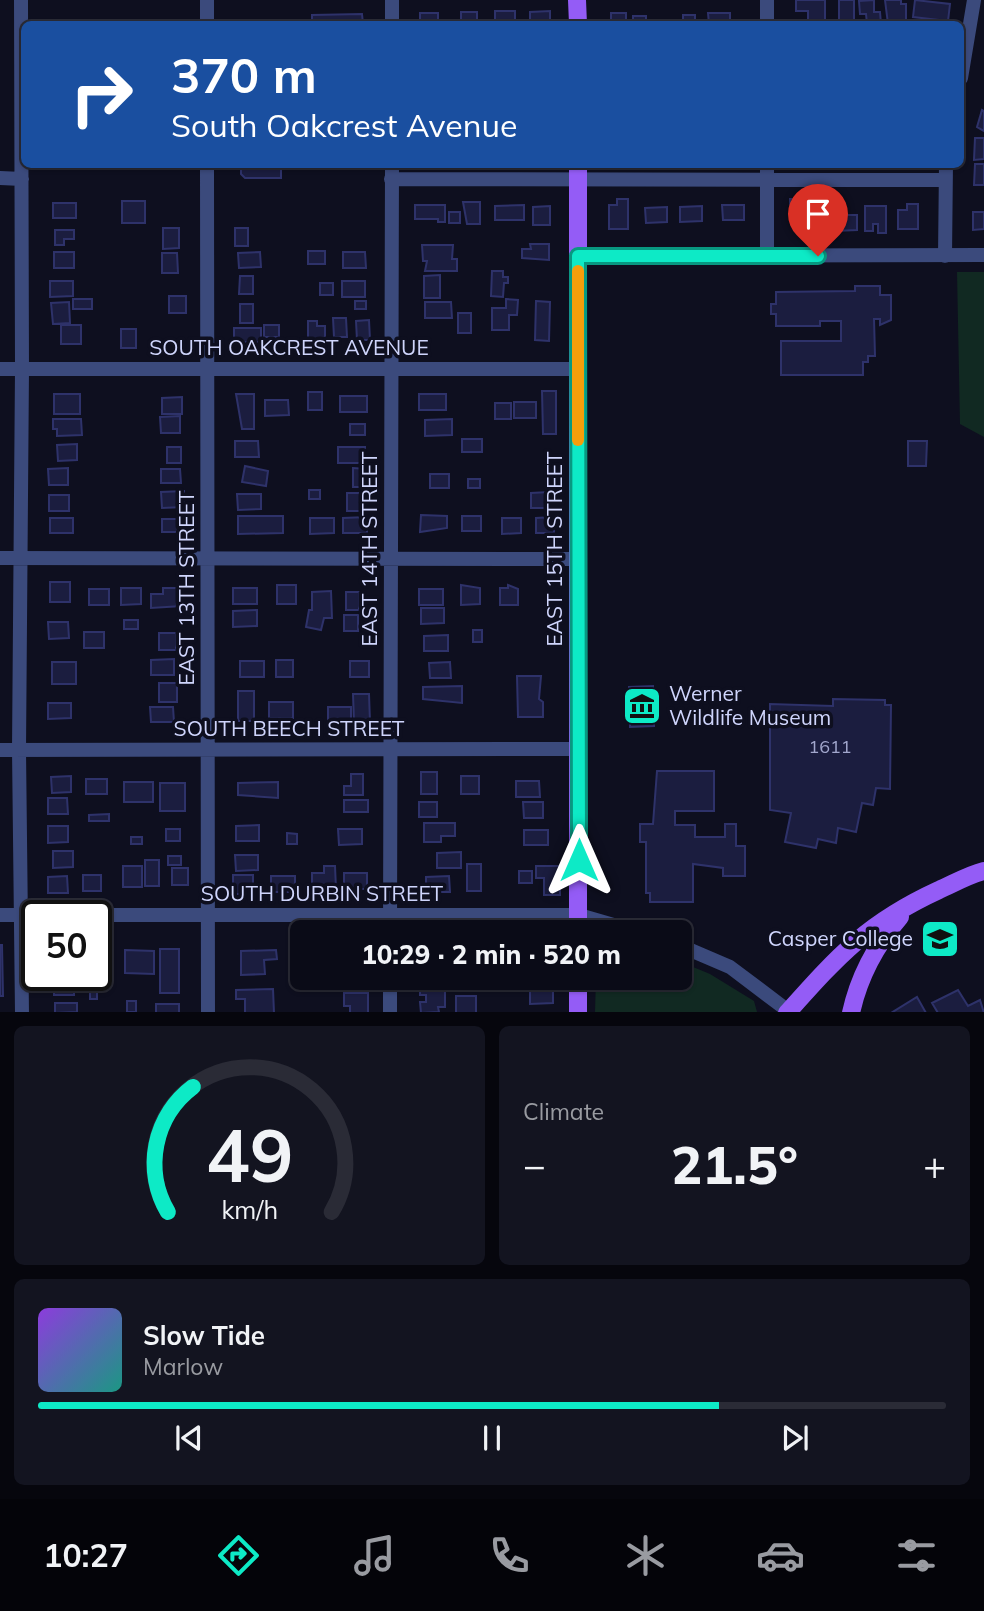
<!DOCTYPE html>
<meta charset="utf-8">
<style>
:root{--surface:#0a0b17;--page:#131420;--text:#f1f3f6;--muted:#999ba1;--line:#2a2b36;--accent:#0deac6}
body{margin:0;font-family:Mulish,sans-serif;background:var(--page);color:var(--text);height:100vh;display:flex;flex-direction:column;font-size:26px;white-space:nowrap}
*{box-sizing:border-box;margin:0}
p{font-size:23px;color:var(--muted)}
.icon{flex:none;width:38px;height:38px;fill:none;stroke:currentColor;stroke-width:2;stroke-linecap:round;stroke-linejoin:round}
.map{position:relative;height:1012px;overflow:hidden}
.drawer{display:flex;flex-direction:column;gap:14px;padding:14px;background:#06060d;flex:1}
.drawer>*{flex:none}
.banner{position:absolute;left:21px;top:21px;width:943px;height:147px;border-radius:10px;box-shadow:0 2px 5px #0004,0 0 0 2px var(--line);background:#1a4fa0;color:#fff;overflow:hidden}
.speed{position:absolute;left:21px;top:900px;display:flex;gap:14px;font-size:35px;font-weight:700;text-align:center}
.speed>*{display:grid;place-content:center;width:91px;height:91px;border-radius:50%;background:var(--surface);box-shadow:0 2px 5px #0004,0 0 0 2px var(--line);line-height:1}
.speed .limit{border:4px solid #111;border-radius:10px;background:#fff;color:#111}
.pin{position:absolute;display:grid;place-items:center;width:60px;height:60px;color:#fff;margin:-72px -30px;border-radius:50% 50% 50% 0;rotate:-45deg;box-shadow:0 0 7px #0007}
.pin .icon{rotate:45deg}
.me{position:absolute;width:77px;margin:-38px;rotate:0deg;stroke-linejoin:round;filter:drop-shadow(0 0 5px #0008)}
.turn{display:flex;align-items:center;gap:24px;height:147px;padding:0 35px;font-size:32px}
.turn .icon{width:91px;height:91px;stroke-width:2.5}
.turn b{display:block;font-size:49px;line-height:60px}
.big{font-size:52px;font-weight:800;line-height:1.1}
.drawer .card{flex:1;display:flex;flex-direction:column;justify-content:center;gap:10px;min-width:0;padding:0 24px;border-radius:10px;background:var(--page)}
.drawer .dial{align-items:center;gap:0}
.dial svg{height:182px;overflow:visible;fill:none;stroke:var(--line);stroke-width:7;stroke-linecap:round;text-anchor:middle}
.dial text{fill:var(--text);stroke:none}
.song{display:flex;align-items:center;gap:21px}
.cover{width:84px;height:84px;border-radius:10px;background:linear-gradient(135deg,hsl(270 70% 55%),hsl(170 70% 35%))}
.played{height:7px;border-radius:4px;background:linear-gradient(90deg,var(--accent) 75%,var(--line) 75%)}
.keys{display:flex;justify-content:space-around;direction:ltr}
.heat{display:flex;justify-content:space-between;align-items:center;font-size:38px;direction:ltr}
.drawer .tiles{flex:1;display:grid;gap:14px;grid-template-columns:1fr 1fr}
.card:last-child{grid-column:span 2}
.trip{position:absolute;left:290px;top:920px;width:402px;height:70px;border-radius:10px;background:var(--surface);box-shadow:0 2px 5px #0004,0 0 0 2px var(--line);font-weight:800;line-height:70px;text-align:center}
.menu{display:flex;height:112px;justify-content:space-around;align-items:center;background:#040409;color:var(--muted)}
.menu .icon{width:49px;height:49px}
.menu .active{color:var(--accent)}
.menu b{font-size:32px;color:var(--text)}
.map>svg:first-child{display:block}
</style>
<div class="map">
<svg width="984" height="1013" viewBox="0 0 984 1013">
<rect width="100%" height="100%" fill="#0e0f1f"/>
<path fill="#112922" d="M957,272H984V437L960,424Z
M681,962L710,974L754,1001L757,1012H595L596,978H681Z"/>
<path fill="#1b1d3f" stroke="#2e326a" stroke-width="2" d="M796,0H825V24H808V11H796Z
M839,0H854V24H839Z
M874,0V12H880L881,24H867L866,14H860L859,1Z
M885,0H901V4H906V24H888Z
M915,0L950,4L948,21L913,17Z
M495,11H515V24H495Z
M550,11V24H530V12Z
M461,12H477V23L481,24H461Z
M420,13H438V24H420Z
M611,13H626V24H611Z
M708,13H730V24H709Z
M362,14L363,24H312V15Z
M683,15H695V24H683Z
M633,16H646V24H633Z
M982,110L984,111V131L977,127Z
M975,138H984V159L974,160Z
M241,164H281V178H245L241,174Z
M975,164H984V185H974Z
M617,199H628V229H609V205H617Z
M790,199H806V218H790Z
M820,200H836V214H820Z
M122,201H145V223H122Z
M463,202H480V224H467Z
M53,203H76V218H53Z
M907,204H918V229H898V210H907Z
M415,205H445V222H438V219H415Z
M524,205V220H495V206Z
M722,205H744V220H723Z
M550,206V225H533V207Z
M702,206V221L680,222V207Z
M865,206H886V233H878V224H873V231H865Z
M667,207V222L646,223L645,208Z
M449,212H460V223H449Z
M973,212H984V229L973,230Z
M835,215H857V230L835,231Z
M163,228H179V248L163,249Z
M235,228H248V246H235Z
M55,230H74V239H64V245H55Z
M530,244H549V260L522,258V249H531Z
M422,245H453L452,259H457V271H425L427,261H423Z
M308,251H325V264H308Z
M54,252H74V268H54Z
M260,252L261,267L239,268L238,253Z
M343,252H365L366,268H343Z
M162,253H177L178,273H162Z
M492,271H503V277H508V283H504L503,297L491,296Z
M440,275V298H424V276Z
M240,276H253V294H239Z
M50,281H73V296L50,297Z
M342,281H365V297H342Z
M320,283H333V295H320Z
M855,286H880V295H891V320L880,325V319H874L875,356H868V362H863V375H781V341H841V321H820V326H776V314H771V304H776V292L855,291Z
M169,296H186V313H169Z
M73,299H92V309H73Z
M506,299L518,300L517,315H509V330H492V308H506Z
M355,301H366V309H355Z
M536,301L550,302L549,341L535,340Z
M69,302L70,323L53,324L51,303Z
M425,302H451L452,318H425Z
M240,304H253V323H240Z
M458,313H471V333H458Z
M333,318H346L347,337H334Z
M369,320L370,340H357L356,321Z
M308,321H317V326H325V340L308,341Z
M61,325H81V344H61Z
M264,325H279V337H264Z
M234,328H261V342H234Z
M121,329H136V348H121Z
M542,391H556V434H543Z
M308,392H322V410H308Z
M54,394H80V414H54Z
M236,394H254V429H242Z
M419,394H446V410H419Z
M340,396H367V412H340Z
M182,397V414H162V398Z
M265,400H288L289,415L265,416Z
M514,402H536V418H514Z
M495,403H511V419H495Z
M180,416V433H161L160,417Z
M53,419H81L82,435L57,436V429H53Z
M452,419V435L425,436V420Z
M350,424H365V435H350Z
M462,439H482V452H462Z
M235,441H258L259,457H235Z
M908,441H927L926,466H908Z
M77,444V460L58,461L57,445Z
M167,447H181V463H167Z
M338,447H365V463H338Z
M245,466L268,471L266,486L242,482Z
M68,468V485H49L48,469Z
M353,468L366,469V487H353Z
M161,469H180L181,483H161Z
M430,474H449V488H430Z
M468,479H480V488H468Z
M309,490H320V499H309Z
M184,491V507L162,508L161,492Z
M549,492V508H531V493Z
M347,493H361V511H347Z
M237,494H261V509L238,510Z
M49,495H69V511H49Z
M421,515L447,516V528L420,532Z
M238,516H283V533L238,534Z
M462,516H481V531H462Z
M367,517V533H343V518Z
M554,517V533H536V518Z
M50,518H73V533H50Z
M310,518H334V533L310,534Z
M502,518H521V533L502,534Z
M162,519H187V532H162Z
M50,582H70V602H50Z
M277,585H296V604H277Z
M461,585L480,588V604L461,605Z
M508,585L518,589V605H500V588H508Z
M121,588H141V604L121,605Z
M163,588H182V606L151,608V594H163Z
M233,588H257V604H233Z
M89,589H109V605H89Z
M419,589H443V605H419Z
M331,591L332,618H324L321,630L306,627L309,610H312V592Z
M346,592H359V610H346Z
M421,608H444V623L421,624Z
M257,610V626L233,627V611Z
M344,615H358V631H344Z
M124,620H138V629H124Z
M48,622H68L69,638L49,639Z
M473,630H482V642H473Z
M84,632H104V648H84Z
M159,633H176V650H159Z
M448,635V651H424V636Z
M174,659V675H151V660Z
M276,660H293V677H276Z
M240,661H264V677H240Z
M350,661H369V677H350Z
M52,662H76V684H52Z
M450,662L451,678H430L429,663Z
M517,676H541L539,699L543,702V717H518Z
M159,683H177V702H159Z
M462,686V703L423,699V687Z
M653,686L654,726L630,727L629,687Z
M238,691H254V721H238Z
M353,694H369L370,722H354Z
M833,699L885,700V705H891L890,789L876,788L873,805L862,803L856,832L838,828L836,843L818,839L816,848L785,842L791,813L770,810V704L833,706Z
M269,702H293V718H269Z
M48,703H71V718L48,719Z
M150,707H173L174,722H151Z
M328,707H351V723H328Z
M657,771H714V811H675V825H695V837H725V824H736V846H745V876H723V868L693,864V902H650V893H646V842H640V824H653Z
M421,772H437V794H421Z
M351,774H363V795H344V786H351Z
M71,776V792L52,793L51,777Z
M461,776H479V794H461Z
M86,779H107V794H86Z
M516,781H539L540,797H516Z
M124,782H153V802H124Z
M278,782V798L238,795V783Z
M160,783H185V811H160Z
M48,798H67L68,814H48Z
M344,800H368V812H344Z
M419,802H437V817H419Z
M523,802H543V818H524Z
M109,814V821H89V815Z
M424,823H455V836H441V842H424Z
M259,825V841H236V826Z
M48,826H68V842L48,843Z
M166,829H180V841H166Z
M338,829H362V844L339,845Z
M524,830H548V845H524Z
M287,833L297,834V844H287Z
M131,837H142V844H131Z
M53,851H73V867L53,868Z
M461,852V868H437V853Z
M235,855H258V870L236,871Z
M168,856H181V865H168Z
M145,860H159V886H145Z
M467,864H481V891H467Z
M123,866H142V887H123Z
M324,866H335L336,889H312V873H324Z
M536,866H560V895H544V878H536Z
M172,868H188V885H172Z
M519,871H532V883H519Z
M344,873H367V889H344Z
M83,875H101V891H83Z
M233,875H253V890H246V894H233Z
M67,876L68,893H48V877Z
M271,876H295V892H271Z
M449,876L450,892H426V877Z
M0,945H2L3,996H0Z
M96,946H111V964H96Z
M160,949H179V993H160Z
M125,950L154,951V974L125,973Z
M276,950L277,959L264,960L265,974L241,975V951Z
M54,975H74V995H54Z
M420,986H445V1007H438L439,1012L421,1013L420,1002H426V995H420Z
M90,987H97V999H90Z
M530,988H553V1003L530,1004Z
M273,989L274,1013H245V999H236V990Z
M958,990L968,1006L980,1000L984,1013H938L932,1003Z
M344,993H368V1013H350V1006H344Z
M456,996H476V1013H456Z
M917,997L926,1013H891Z
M127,1001H136V1012H127Z
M55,1003H77V1012L55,1013Z
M156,1004H179V1013H156Z"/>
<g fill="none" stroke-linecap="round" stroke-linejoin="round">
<path stroke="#3b4a7c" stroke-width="14" d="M21,0L22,369L19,750L22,1013
M207,0V24
M392,24V0
M767,24V0
M961,78L974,0
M207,164L208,1013
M0,178L22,179
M391,179L944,180
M578,256L984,255
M767,256V164
M945,256L946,164
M0,369H578
M0,558L578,559
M0,750L578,749
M0,915H579L641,933
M390,933L392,164
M681,946L730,967L791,1013
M390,1013V978"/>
<path stroke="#945cf6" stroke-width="18" d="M577,0L578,24
M578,164V933
M578,1013V978
M787,1013C838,956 867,923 939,890C953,884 968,875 984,871
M851,1013C859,976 876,945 900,917"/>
</g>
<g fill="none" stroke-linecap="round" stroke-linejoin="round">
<defs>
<path id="route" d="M579,860L578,256H818"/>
</defs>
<use href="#route" stroke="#089881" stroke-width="18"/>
<use href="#route" stroke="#0deac6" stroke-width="12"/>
<path stroke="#f59e0b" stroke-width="12" d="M578,271V440"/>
</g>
<defs>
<symbol id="museum-square" viewBox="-11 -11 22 22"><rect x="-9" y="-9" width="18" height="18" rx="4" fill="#0deac6" stroke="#0e0f1f"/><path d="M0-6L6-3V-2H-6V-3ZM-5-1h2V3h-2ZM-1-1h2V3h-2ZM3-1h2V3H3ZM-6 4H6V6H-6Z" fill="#111"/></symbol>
<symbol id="university-square" viewBox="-11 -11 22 22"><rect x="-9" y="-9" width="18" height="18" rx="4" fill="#0deac6" stroke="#0e0f1f"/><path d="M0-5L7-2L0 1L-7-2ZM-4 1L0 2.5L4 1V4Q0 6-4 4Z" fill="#111"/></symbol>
</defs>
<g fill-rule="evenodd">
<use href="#museum-square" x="620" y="684" width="44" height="44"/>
<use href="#university-square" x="918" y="917" width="44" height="44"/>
</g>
<g text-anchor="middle" stroke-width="7" stroke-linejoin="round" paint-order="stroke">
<g font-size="18" fill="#a2a7cd">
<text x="830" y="753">1611</text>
</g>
<g font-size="21" fill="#cfd5fc" stroke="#0e0f1f">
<text x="289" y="355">SOUTH OAKCREST AVENUE</text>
<text transform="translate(370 549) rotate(-90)" y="7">EAST 14TH STREET</text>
<text transform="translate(555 549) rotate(-90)" y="7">EAST 15TH STREET</text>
<text transform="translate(187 588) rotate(-90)" y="7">EAST 13TH STREET</text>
<text x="289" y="736">SOUTH BEECH STREET</text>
<text x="322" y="901">SOUTH DURBIN STREET</text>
</g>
<g font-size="21" fill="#cfd5fc" stroke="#0e0f1f" text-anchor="start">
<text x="669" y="701">Werner<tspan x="669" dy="24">Wildlife Museum</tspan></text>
<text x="913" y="946" text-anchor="end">Casper College</text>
</g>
</g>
</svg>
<div class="speed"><div class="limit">50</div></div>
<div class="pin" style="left:818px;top:256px;background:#d93025"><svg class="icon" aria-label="arrive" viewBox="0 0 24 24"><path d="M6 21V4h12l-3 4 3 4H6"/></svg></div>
<svg class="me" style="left:579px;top:860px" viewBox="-20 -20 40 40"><path d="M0-17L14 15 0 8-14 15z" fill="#0deac6" stroke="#fff" stroke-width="4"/></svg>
<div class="trip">10:29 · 2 min · 520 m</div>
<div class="banner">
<div class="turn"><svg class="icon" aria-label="right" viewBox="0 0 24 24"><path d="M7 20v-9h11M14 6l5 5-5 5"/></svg><div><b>370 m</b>South Oakcrest Avenue</div></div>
</div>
</div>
<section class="drawer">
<div class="tiles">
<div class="card dial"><svg viewBox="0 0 100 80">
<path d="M14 69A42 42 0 1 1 86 69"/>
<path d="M14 69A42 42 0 0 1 25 14" stroke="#0deac6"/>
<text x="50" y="56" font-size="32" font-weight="700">49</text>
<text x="50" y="72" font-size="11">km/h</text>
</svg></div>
<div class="card"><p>Climate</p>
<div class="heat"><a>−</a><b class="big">21.5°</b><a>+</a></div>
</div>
<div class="card">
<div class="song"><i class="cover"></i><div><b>Slow Tide</b><p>Marlow</p></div></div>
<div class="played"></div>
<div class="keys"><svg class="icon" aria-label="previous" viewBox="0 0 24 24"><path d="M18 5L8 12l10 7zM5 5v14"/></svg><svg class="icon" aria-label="pause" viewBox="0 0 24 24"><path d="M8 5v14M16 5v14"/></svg><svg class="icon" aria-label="next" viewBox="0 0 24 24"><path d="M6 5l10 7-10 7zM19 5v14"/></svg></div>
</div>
</div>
</section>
<nav class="menu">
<b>10:27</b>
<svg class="icon active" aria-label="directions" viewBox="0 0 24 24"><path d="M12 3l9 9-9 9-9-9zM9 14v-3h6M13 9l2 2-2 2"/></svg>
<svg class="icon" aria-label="music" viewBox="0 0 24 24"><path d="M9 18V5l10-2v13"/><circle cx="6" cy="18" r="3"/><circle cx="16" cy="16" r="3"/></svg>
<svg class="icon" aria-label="phone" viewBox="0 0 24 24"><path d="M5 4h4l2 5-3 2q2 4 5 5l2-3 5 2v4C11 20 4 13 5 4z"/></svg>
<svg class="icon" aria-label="climate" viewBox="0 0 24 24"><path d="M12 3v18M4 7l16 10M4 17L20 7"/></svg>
<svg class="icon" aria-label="car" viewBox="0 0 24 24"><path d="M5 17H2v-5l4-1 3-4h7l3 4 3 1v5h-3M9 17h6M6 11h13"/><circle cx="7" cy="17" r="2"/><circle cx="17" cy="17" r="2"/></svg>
<svg class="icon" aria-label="filters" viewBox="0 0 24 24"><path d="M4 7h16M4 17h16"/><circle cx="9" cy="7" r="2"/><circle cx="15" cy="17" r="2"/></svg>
</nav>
